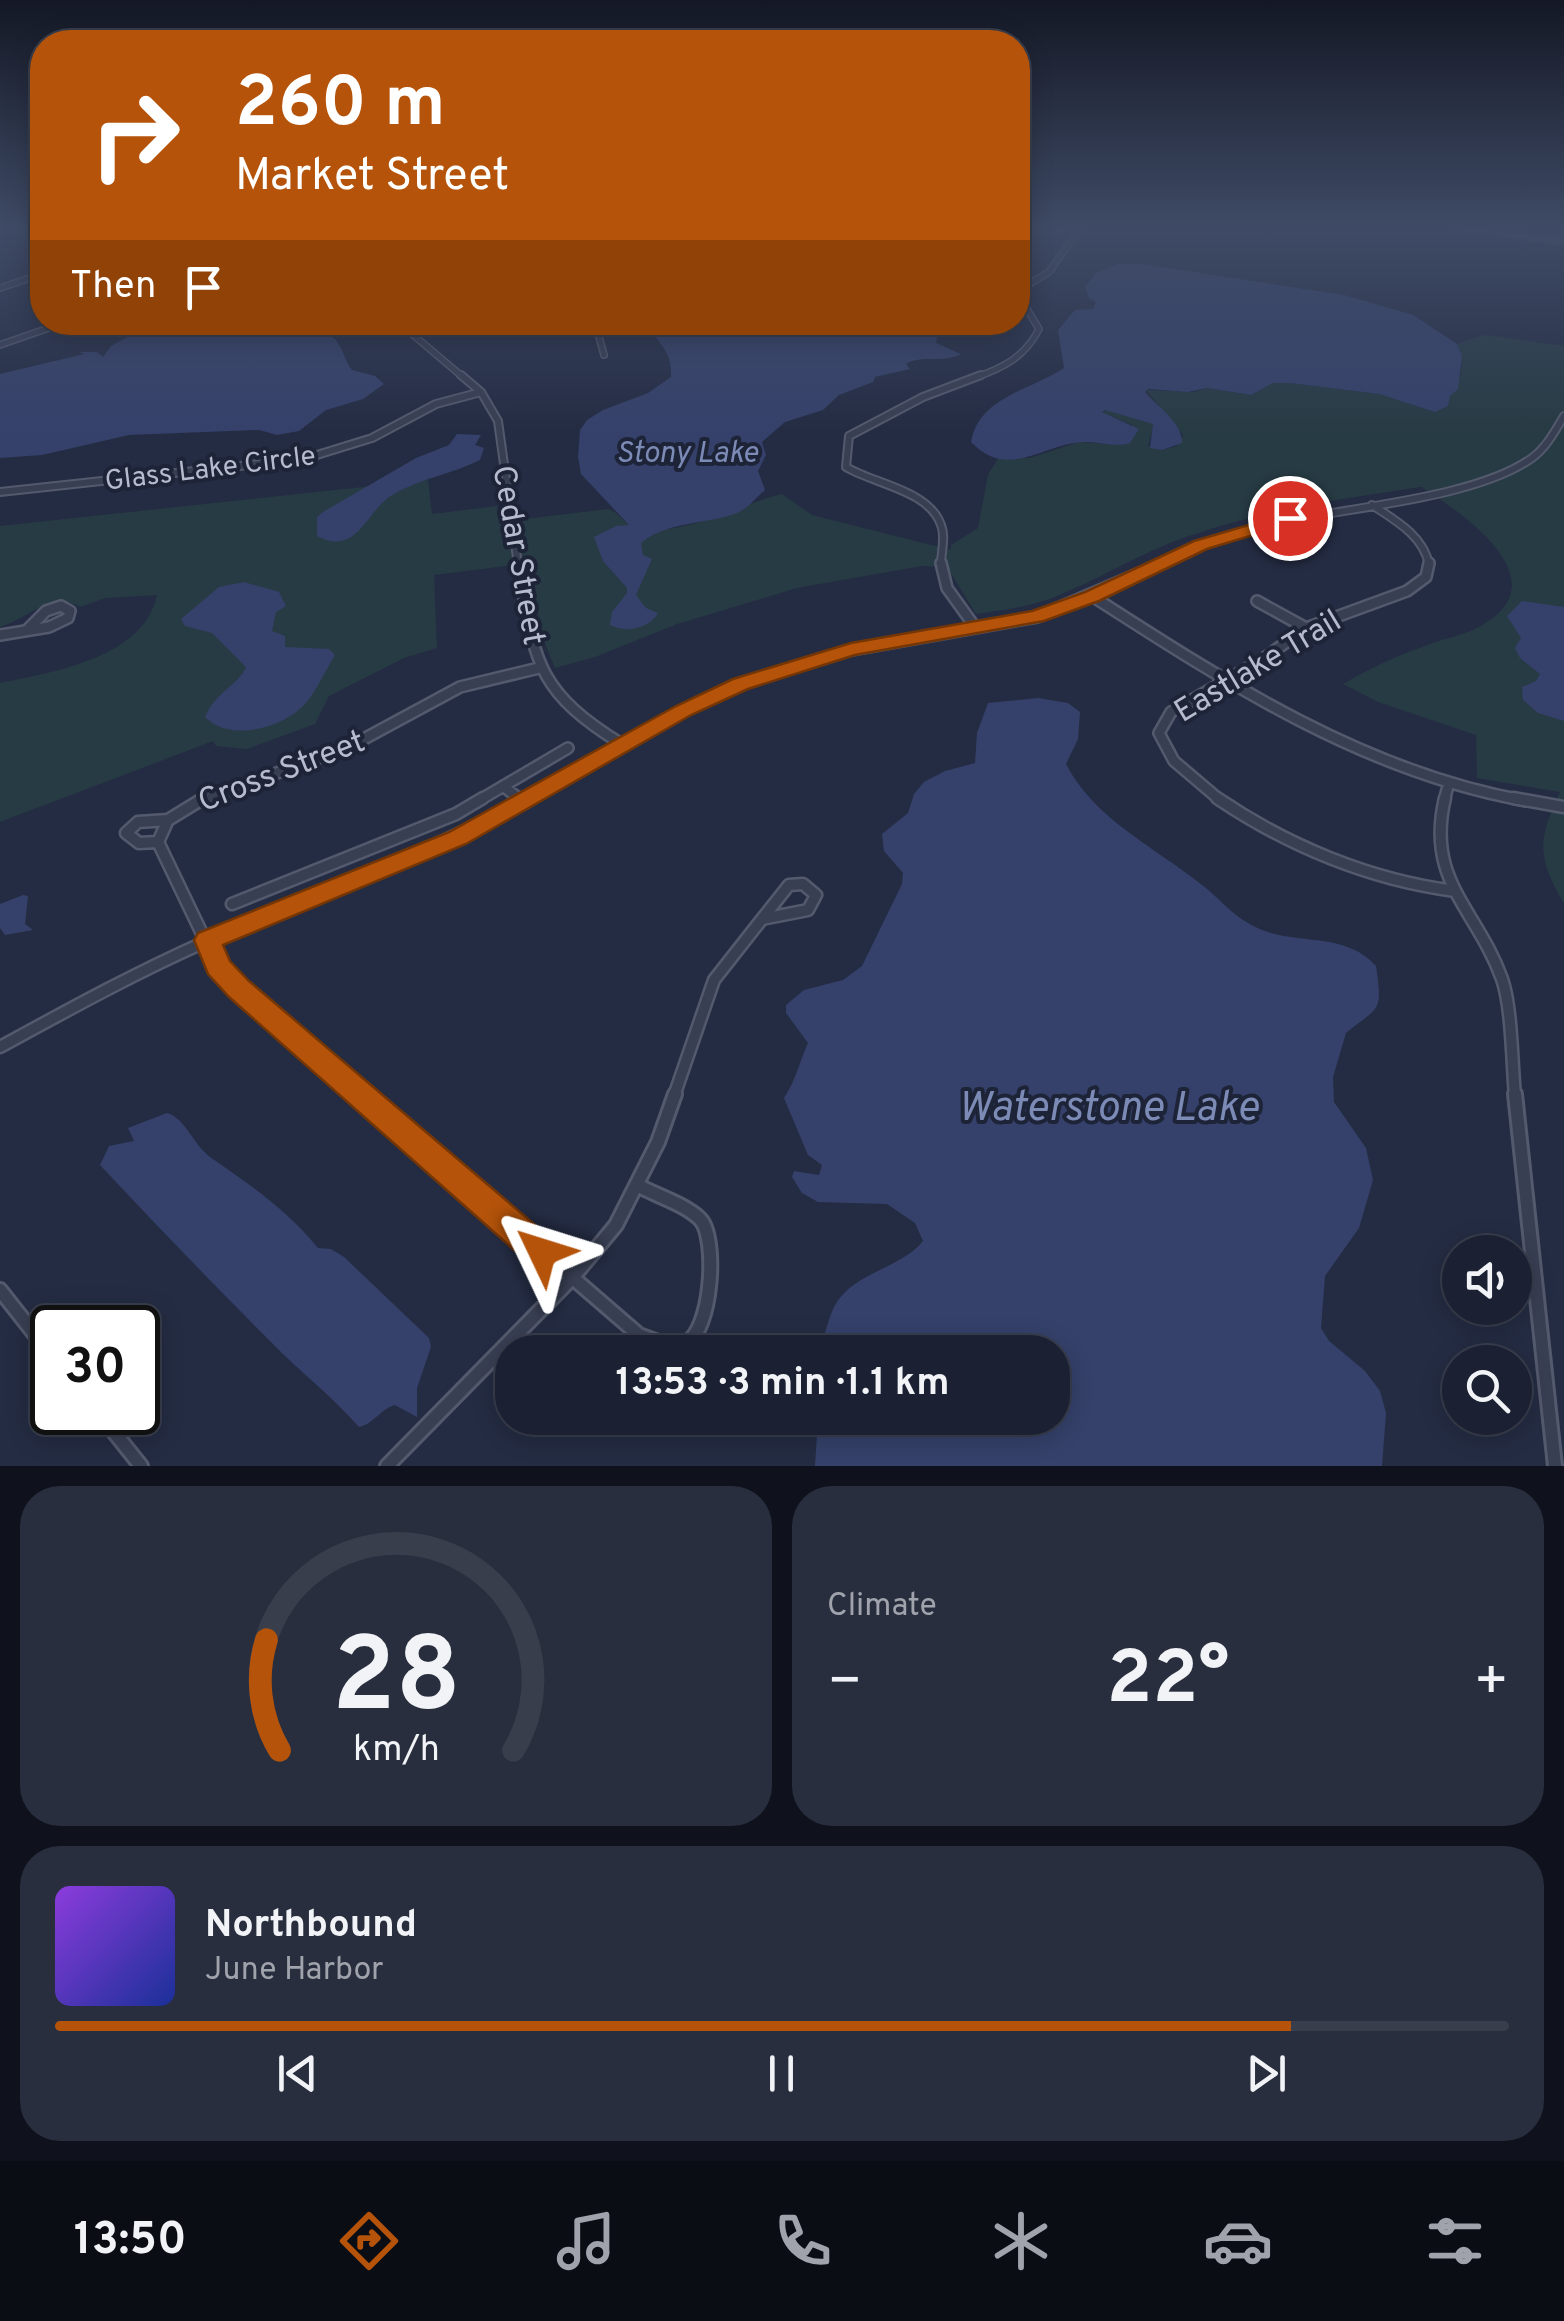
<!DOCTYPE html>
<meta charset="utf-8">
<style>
:root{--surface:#1b2132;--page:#282e3e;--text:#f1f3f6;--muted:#a0a3ac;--line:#393e4d;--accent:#b45309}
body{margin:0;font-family:Overpass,sans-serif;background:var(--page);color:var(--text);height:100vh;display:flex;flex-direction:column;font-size:38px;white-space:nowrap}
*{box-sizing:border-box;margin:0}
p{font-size:32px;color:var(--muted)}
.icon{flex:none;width:55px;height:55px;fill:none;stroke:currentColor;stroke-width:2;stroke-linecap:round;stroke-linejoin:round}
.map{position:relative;height:1466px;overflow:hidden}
.details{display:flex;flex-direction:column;gap:20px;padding:20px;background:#0f121c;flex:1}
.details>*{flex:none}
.guide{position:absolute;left:30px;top:30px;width:1000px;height:305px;border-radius:40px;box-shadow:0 5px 25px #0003,0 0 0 2px var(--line);background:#b45309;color:#fff;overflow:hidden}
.tools{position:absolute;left:1442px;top:1235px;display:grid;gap:20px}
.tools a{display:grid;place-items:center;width:90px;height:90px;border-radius:50%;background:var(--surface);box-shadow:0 5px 25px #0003,0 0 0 2px var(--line);font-size:50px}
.speed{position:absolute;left:30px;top:1305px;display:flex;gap:20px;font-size:50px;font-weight:700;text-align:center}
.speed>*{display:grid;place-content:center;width:130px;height:130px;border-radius:50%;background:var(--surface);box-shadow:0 5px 25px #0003,0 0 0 2px var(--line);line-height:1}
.speed .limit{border:5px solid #111;border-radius:15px;background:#fff;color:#111}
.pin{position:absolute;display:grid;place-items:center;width:85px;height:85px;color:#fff;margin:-42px;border:5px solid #fff;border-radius:50%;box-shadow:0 2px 10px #0007}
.me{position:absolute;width:110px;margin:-55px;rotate:311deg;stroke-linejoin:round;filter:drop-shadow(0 0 8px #0008)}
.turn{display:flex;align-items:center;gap:35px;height:210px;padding:0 40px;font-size:45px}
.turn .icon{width:130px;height:130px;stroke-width:2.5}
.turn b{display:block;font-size:70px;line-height:85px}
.then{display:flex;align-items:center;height:95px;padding:0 40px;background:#0003;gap:20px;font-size:38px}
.big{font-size:75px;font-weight:700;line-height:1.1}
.details .widget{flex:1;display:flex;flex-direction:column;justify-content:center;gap:15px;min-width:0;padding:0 35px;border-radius:40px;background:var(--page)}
.details .dial{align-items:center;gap:0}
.dial svg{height:260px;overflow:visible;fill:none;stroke:var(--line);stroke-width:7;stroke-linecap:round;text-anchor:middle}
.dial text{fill:var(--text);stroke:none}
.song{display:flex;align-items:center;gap:30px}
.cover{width:120px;height:120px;border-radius:15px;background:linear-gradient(135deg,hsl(270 70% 55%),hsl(230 70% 35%))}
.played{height:10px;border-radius:5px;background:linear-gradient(90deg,var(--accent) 85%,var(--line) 85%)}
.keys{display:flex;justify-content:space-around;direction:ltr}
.heat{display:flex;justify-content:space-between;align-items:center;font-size:55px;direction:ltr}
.details .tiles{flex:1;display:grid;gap:20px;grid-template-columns:1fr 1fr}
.widget:last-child{grid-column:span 2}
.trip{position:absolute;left:495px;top:1335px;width:575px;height:100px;border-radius:40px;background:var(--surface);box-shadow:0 5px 25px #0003,0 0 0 2px var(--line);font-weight:700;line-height:100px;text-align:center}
.tab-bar{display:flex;height:160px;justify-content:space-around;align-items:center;background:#0b0d14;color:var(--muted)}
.tab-bar .icon{width:70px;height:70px}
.tab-bar .on{color:var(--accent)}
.tab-bar b{font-size:45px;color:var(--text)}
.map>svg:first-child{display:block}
</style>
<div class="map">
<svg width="1564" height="1466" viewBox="0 0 1564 1466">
<rect width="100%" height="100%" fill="#242c43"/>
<path fill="#273b44" d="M1484,335L1564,346V904C1537,856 1537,842 1560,792L1477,778L1476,735L1378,702L1343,684C1372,667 1401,654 1433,643C1447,638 1463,635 1477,628C1564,583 1466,515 1421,487C1341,499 1262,510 1186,537C1140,553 1098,580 1052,598C1028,607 1002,610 976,614L947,567L922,566L797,588L677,624L595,657L555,668L542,637L530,563L434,575L437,648L404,658L329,696L315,724L247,749L216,746L213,741L0,822V683C53,672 144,658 157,595L105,598L80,607C51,590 26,620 0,627V526L428,480L432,514L497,506L500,522L608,509C619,512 623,523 634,527C675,541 742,503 782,494L812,515L951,550V545L978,528L988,475L998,458H1030L1079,442L1123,445L1132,425L1102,412L1106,410L1154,424L1148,446L1162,450L1177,446L1183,435L1146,390L1195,392L1207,388L1251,395L1273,383H1290L1379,394L1435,412C1454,397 1470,369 1457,344Z"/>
<path fill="#35416a" d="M1117,264H1142L1344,295L1413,315L1457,344L1462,356L1458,389L1450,396L1448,406L1435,412L1379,394L1290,383H1273L1251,395L1207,388L1188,392L1148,389L1145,392C1158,407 1183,423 1182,443L1162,450L1150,448L1153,424L1105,410L1102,412L1139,429L1130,443C1115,448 1099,441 1083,442C1042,444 1009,481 971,442C979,397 1029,391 1064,368L1058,330L1075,310L1093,309L1096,302L1089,298L1085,287L1096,273Z
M322,322L316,331C343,334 340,354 352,370L375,376L384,384L363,399L326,410L299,431L277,435L259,430L129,435L42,455L0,458V374L84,354L80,352H97L103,357L111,346L153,323Z
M652,323H932L938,330L936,343L961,354C941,364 922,354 906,364L910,369L875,377L873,382L839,395L823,410L785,422L762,442L766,455L758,471L765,490C759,495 753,502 748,506C726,526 671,517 641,543L643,555L652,559L636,595L646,608L658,613C649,629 625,633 610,625L612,612L627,593V588L603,561L594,537L616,526L629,525L581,474L578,457L580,430L587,420L603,410L648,393L671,377C673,346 653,345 652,323Z
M457,434L481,435L475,445L484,448L480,460C452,474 419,479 392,495C374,506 364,532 347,539C336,544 327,541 317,536V517L323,512L416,458L449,445Z
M244,582L279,592L286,606L276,612L272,631L285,636V647L329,649L335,655C325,671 318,688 306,703C284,728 230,743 205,717C216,691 239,685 246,667L212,633L185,626L181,619L219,587Z
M1522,601L1564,607V721L1538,713L1523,700L1522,687L1536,681L1540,674L1520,658L1515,648L1521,638L1507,616Z
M1038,698L1068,703L1080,712L1078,739L1066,764C1095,820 1155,847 1202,885C1225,903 1232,917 1262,930C1300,945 1346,932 1376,966C1383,1014 1379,1006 1346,1033L1333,1077L1334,1102L1366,1148L1373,1180L1359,1228L1325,1276L1321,1328L1329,1341L1365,1371L1380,1391L1386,1413L1382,1466H815L818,1418H1052V1352H818C825,1337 827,1322 834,1307C852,1272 901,1269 923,1241L915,1223L887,1204L818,1202L802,1193L792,1177L794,1171L819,1175L822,1165L808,1155L784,1098C796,1080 799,1063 808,1043L786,1013V1005L804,990L843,980L862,966L902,884L903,873L884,851L882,834L908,813L914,794L924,782L945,771L975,763L977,733L988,703Z
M23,895L28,896L25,924L33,930L5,935L0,928V904Z
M167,1113C186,1119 193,1144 210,1157C250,1185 286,1209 318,1248L331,1249L344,1257L429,1338L431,1347L417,1388V1417L395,1405C380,1409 374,1424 359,1427C330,1394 301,1373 271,1342C213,1284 156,1225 100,1165L109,1146L134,1141L128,1128Z"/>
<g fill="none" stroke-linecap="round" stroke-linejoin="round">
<defs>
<path id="minor-far4" d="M1057,227L1079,230
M0,288L42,274
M398,322L464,378
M595,322L604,355
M0,345L66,322
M974,378C1003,368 1025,357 1039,329L1021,299V289L1049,272L1081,227"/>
<path id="minor-far3" d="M481,392L498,421L518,565
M0,492L304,459L372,438L436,404L481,392L461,375
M1372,505C1395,520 1424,536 1429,565
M941,565C941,552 946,537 941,525C929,490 874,484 846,467L849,436L923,397L981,375
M1157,565C1190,550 1223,535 1258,527C1333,508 1472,501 1532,458C1546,448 1555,431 1564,416"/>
<path id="minor-far2" d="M518,563C535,661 534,690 623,745
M941,563L947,588L975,627
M1092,596C1227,683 1366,773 1527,801
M1257,601L1306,628
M0,635L49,627L68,618L70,611L61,606L46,611L28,629
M503,786L522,801
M199,801L349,747L460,687L539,668
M478,801L568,748
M523,801L664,721L740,684L851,650L1037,617L1163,563
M1221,801L1174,761L1159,733L1171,712L1263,659L1306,628L1407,591L1426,577L1429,563
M1444,801L1448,786"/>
<path id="minor-far1" d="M204,798L168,820L158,842L218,967L363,1096
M519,798L525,803
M1217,798C1288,846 1370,880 1455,891
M1445,798C1425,881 1477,909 1502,979C1512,1007 1512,1065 1515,1096
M1513,798L1564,807
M158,842L139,843L126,833L138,822L168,820
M803,884L816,895L808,910L762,919L789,885Z
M232,904L456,814L483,798
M0,1047C68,1010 135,973 205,942C313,894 424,857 527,798
M674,1096L714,980L762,919"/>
<path id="minor" d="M360,1094L639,1335C653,1340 670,1349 685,1343C712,1333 718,1237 700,1219C685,1204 655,1195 637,1185
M1515,1094L1555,1466
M0,1290L52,1356
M98,1412L141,1466
M387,1466L572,1278L616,1225L658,1142L675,1094"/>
<path id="primary" d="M1442,227H1465L1564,240V244Z"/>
</defs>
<use href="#minor-far4" stroke="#545a6d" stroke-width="8"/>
<use href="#minor-far3" stroke="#545a6d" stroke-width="10"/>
<use href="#minor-far2" stroke="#545a6d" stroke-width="14"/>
<use href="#minor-far1" stroke="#545a6d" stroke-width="15"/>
<use href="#minor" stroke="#545a6d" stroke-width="18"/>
<use href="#primary" stroke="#43485c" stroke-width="5"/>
<use href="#minor-far4" stroke="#393f53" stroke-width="5"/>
<use href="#minor-far3" stroke="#393f53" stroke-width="6"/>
<use href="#minor-far2" stroke="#393f53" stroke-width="9"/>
<use href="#minor-far1" stroke="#393f53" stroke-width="10"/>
<use href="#minor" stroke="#393f53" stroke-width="12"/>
<use href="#primary" fill="#575d73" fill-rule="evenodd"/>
</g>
<linearGradient id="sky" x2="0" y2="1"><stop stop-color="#141825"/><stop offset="0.53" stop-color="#3f4b66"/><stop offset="1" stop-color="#3f4b66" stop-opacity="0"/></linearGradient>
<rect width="1564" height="432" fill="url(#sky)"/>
<path fill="#b45309" stroke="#753606" stroke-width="2.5" d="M1290,513L1296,514V522L1207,549L1099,601L1044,621L855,655L748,689L691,715L466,844L223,945L230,961L249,981L554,1241L559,1252L554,1264L542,1268L530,1264L229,997L208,974L194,940L198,933L449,832L676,706L733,679L851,643L1032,611L1085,592L1194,541Z"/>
<g text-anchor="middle" stroke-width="8" stroke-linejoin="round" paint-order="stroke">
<g font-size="28" fill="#b6bbcd" stroke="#1e2438">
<text transform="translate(210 467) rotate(-7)" y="10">Glass Lake Circle</text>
</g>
<g font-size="30" font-style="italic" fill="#7c8ab6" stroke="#1e2438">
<text x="687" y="462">Stony Lake</text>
</g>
<g font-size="32" fill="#b6bbcd" stroke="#1e2438">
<text transform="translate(520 555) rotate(80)" y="11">Cedar Street</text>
<text transform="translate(1257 665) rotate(-31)" y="11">Eastlake Trail</text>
<text transform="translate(281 770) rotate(-21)" y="11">Cross Street</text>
</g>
<g font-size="42" font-style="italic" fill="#7c8ab6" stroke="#1e2438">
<text x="1108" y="1120">Waterstone Lake</text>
</g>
</g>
</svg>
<div class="tools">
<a><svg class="icon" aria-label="sound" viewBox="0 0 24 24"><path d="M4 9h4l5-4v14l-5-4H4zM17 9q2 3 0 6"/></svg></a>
<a><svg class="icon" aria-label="search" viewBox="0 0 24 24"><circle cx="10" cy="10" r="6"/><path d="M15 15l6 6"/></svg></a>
</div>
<div class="speed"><div class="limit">30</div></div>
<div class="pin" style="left:1290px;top:518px;background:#d93025"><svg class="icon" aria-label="arrive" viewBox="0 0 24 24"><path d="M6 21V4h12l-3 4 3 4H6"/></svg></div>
<svg class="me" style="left:542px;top:1252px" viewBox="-20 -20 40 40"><path d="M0-17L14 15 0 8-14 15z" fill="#b45309" stroke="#fff" stroke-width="4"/></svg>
<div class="trip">13:53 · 3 min · 1.1 km</div>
<div class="guide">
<div class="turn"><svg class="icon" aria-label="right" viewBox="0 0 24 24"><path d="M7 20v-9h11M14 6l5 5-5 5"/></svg><div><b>260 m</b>Market Street</div></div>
<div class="then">Then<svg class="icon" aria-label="arrive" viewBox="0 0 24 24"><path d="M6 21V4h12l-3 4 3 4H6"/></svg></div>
</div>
</div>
<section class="details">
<div class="tiles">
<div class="widget dial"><svg viewBox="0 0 100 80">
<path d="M14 69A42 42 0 1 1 86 69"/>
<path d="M14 69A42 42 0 0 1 10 35" stroke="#b45309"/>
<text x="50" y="56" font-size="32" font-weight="700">28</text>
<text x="50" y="72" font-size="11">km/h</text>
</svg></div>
<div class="widget"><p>Climate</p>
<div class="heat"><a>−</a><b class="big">22°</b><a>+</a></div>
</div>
<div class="widget">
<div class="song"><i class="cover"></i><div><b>Northbound</b><p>June Harbor</p></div></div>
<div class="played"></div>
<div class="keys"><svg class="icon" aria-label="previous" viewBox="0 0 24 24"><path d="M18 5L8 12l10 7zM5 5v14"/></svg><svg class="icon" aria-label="pause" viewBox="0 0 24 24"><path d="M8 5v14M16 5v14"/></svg><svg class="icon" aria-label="next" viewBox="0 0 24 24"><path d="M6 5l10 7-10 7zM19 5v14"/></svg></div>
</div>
</div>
</section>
<nav class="tab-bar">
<b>13:50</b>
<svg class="icon on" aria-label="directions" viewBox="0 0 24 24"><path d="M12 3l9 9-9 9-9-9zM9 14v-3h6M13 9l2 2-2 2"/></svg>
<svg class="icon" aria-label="music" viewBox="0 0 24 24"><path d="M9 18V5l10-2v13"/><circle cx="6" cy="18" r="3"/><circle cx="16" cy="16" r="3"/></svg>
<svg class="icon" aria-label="phone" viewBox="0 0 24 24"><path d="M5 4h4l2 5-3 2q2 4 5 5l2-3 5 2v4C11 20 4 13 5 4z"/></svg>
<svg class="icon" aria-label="climate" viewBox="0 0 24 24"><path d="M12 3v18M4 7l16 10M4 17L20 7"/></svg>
<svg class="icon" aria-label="car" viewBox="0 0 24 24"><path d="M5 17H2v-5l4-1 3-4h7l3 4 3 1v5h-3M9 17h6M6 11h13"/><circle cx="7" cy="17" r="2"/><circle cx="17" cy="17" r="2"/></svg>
<svg class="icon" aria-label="filters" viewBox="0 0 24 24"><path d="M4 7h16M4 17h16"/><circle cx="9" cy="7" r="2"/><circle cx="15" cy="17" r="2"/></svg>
</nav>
